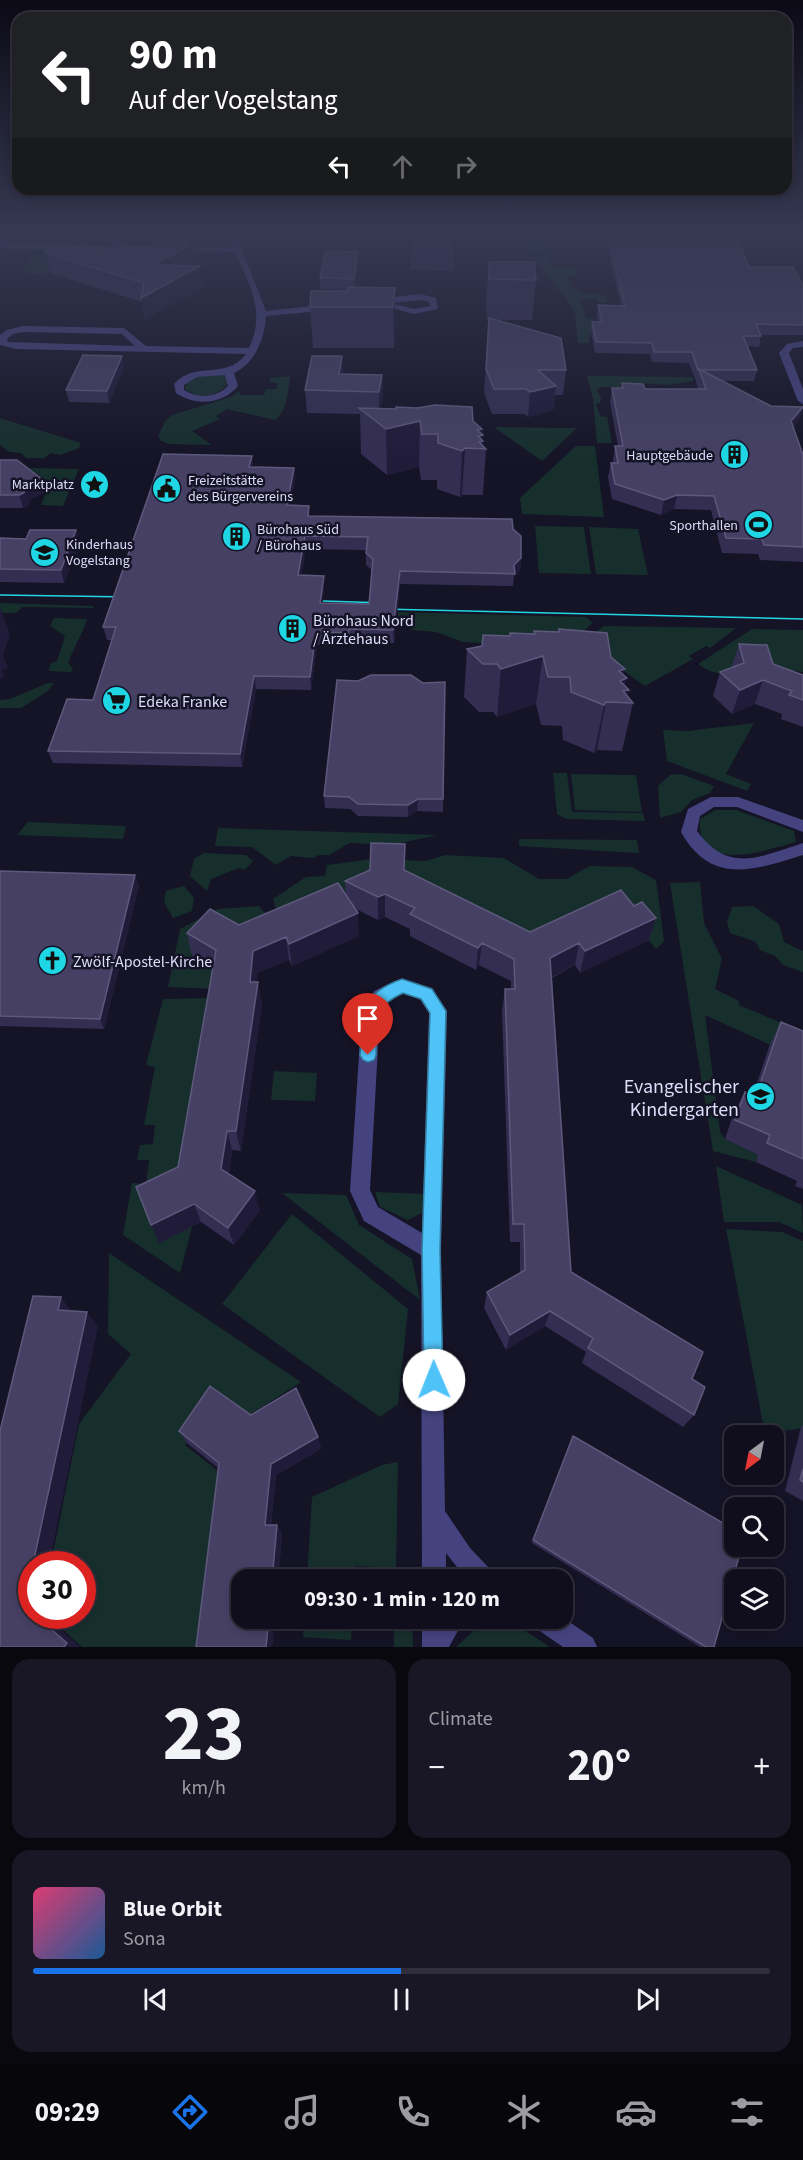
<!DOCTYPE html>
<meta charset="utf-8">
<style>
:root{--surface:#100e1c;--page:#191725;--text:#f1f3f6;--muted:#9c9ca3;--line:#302e3b;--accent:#1a73e8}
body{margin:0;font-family:"Source Sans 3",sans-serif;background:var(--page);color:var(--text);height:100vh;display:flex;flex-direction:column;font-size:22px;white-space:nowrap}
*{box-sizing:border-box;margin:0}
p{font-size:20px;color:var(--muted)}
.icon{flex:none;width:33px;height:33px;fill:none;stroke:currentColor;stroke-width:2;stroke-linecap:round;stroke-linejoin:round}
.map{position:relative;height:1647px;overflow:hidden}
.panel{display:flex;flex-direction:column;gap:12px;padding:12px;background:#09080f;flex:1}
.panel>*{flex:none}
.top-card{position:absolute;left:12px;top:12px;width:780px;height:183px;border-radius:18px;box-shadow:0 3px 9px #0003,0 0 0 2px var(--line);background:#202124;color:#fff;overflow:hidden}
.needle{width:39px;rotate:212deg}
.controls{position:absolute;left:724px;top:1425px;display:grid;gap:12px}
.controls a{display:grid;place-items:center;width:60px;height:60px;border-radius:12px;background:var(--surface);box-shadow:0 3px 9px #0003,0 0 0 2px var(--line);font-size:30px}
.speed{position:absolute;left:18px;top:1551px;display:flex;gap:12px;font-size:30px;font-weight:700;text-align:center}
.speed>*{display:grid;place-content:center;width:78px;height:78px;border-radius:50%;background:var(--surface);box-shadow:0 3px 9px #0003,0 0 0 2px var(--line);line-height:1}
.speed .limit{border:9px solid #d22;background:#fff;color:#111}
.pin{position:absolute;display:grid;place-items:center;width:51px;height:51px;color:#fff;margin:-62px -26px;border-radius:50% 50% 50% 0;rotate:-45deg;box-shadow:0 0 6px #0007}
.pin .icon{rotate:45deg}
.me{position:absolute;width:66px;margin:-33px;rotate:359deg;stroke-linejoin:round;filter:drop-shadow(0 0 4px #0008)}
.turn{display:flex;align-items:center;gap:21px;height:126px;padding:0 18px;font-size:27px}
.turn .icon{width:78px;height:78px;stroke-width:2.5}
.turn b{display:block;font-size:42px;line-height:51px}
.lanes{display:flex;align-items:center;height:57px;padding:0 18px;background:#0003;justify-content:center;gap:30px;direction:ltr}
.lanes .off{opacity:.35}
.big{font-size:45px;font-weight:700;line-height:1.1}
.panel .card{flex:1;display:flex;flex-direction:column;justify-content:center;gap:9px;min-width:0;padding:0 21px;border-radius:18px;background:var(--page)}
.panel .dial{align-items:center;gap:0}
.dial b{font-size:78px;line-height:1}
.song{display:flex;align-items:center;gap:18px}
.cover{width:72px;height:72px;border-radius:9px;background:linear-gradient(135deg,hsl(340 70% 55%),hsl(210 70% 35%))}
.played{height:6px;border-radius:3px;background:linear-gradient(90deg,var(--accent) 50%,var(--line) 50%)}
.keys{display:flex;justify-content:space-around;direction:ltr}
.heat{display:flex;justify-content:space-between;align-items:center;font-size:33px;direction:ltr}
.panel .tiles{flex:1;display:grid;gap:12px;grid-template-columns:1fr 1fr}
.card:last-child{grid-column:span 2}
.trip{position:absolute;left:231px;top:1569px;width:342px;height:60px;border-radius:18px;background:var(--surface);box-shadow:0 3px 9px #0003,0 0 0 2px var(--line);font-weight:700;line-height:60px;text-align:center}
.menu{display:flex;height:96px;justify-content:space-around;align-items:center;background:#06060b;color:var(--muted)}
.menu .icon{width:42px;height:42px}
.menu .current{color:var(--accent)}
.menu b{font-size:27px;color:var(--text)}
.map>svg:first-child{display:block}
</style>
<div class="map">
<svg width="803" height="1647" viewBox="0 0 803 1647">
<rect width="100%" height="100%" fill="#151326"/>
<path fill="#162f2d" d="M514,232H540L548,253L532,255Z
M34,254H57L46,274L22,273Z
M534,257H549L552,267H576L577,276H568L570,285L583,293L606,295L608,303H599L597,299H580L586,318L595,319L599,332H590L589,343H578L575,311Z
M211,373H226L230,380C221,396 200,401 185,389L186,383L194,378Z
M290,376C288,390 288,411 275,420L227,409L216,416L220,419L192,431L212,445L169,444L161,441L158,436L165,421L172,415L231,397L239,391L240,395H264L266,389H277V383L270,382V378Z
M587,376L693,377V381L669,385L640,383L621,387H600L597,391L601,398L600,403L596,404L600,416L607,417L612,443H597L593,399Z
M0,418L81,443L79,448L60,455L51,453L44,458H26L21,453L9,452L0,445Z
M494,427L577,428L542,461Z
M576,446H595L604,517L522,514L520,498Z
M29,468L79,469L63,506L41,505L50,483Z
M535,526L584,527L591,574L539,573Z
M589,527L638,529L648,575L596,574Z
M0,603L94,606L93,608L22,607L16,613H0Z
M398,612L586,617L593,623L564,647L463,642L436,632L412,630L408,625L398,621Z
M54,618L87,619C82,635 74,647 68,663L73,668L71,672L49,671L50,664L57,661L65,636L50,626Z
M604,626L736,628L710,648L706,646L689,656L693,659L645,686L604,657L593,634Z
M752,629L803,630V672C794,671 784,669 775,669C745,671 724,683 698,664Z
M48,683H54L48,691L21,708H0V700L10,699Z
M754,723L726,774L751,784L747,791L667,761L663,730L687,731Z
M553,773H567L572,812L643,813L645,821L566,819L557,814Z
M571,774L636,775L642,812L575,810Z
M681,774L714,786L710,793L692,800L681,812L660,818L658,786L670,775Z
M715,810H736L794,831L796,842C766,850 696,876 700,819Z
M28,822L126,826L123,839L17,835Z
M218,828L437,835L392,845L350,843L329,855H319L313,858L291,856L276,865L252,847L215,846Z
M519,839L637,840L639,853L519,846Z
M204,853L246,855L253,861L245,870L239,868L211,879L207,891L190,876L194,859Z
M445,855L504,858L539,879H566L590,866L632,867L656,880L664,941L656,949L636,925L527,954L404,893L405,867L372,866L370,893L215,931L191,956L221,973L218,989L168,987L180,929L218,909L259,906L264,912L270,913L276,909L273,899L306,877L325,876L327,865L373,859L426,861Z
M700,882L704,923L722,959L715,989L739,1001V1005L803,1032V1060L705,1015L720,1132L725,1139L758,1155L756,1162L713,1151L670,883Z
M184,886L194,898L192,911L173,918L164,902L166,891Z
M753,906L779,924L784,942L803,951V972L783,965L775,956L760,950L756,942L730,933L727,922L732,907Z
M216,998L185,1186L159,1242L192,1227L180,1273L123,1235L132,1183L146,1184L149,1160H137L140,1145L153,1144L155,1125H144L155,1067L146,1065L163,999Z
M274,1071L317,1073L315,1101L271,1100Z
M716,1166L802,1205L803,1233L779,1222H724Z
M375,1192L424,1194L422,1213L408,1220L380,1207Z
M282,1193L346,1195L359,1225L412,1259L420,1300Z
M292,1214L408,1309L398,1404L380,1417L222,1304Z
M726,1229L782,1232L803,1241V1428L765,1434Z
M109,1253L301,1382L246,1417L217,1397L185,1445L223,1475L201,1647H82L48,1616H82V1564H51L79,1424L131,1354L108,1334Z
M398,1462L396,1568L355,1566L354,1579H307L312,1497L382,1465Z
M304,1619H352L351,1640L303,1637Z
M394,1619H412L413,1647H394Z
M482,1623L515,1624L550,1647H456Z"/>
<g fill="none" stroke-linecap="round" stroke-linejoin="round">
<path fill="#44437f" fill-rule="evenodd" d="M227,232H235L266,311L331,304L335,307L331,310L266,316C265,337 255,364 234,373L238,386C222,405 195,406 176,393L174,384C195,360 225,381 246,354L16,349L0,345V335L7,330L23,326L124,328L146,346L249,348C266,312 250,286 235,252L12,249L0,246V241L6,235L17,233L103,234L114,236L127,246L233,248ZM17,237L103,238L116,246L7,243ZM23,332L122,334L135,346L8,342L7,339L13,334ZM225,375L228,386C216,398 198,399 184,390V385L197,377Z
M420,294L436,298L438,309L414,314L371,302L375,299ZM420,300L429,302L430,306L414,309L390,303Z
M803,341V347L793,348L789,353L803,389V404L798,401L779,353L787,344Z
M711,797H738L803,820V832L737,807H714L700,816L697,831C729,874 759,857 803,843V855C755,870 711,886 681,832L688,809Z
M402,979L432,989L447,1011L441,1250L445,1511L470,1548L492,1571L495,1580H467L446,1553V1580H422L421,1255L364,1221L350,1191L362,1010L374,991ZM403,994L420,999L429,1013L422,1233L378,1207L370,1190L380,1011L386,1001Z
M562,1617L593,1638L597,1647H563L534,1627L531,1618Z
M422,1618H465L449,1647H422Z"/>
<path stroke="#1ed6e4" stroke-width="1.5" d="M0,595L131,597
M323,601L386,603
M382,609L803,619"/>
</g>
<path fill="#342e52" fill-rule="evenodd" d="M165,232H202L197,245H192L194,254L189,266L203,287L145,319L142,302L50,273L45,253L91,248L151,249Z
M411,232H454L453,271L411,270Z
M612,232H734L749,267L803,285V335H761L759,347L748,346L757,370L754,381H723L799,420L793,427L803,455V562L760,560L758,554L722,553L711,510L674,509L661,515L612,499L608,477L611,463H613V460L615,446H618L610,402L612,388H622V383L645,389H698L696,382V381L689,363L652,362L650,354L595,353L591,332L592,322H598L597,316L598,305L621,306L607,247L608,237H613Z
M787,232H803V240L791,239Z
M358,252V263L355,287L395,288V329L394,348H313L310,307L348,291V290L320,289V278Z
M489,262L536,280L532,320H496L566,370L563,395H555L553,410L528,417L524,414H492L484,393L489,320H487L486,302Z
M342,356L343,374L382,375L383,397L380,409L473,421L482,429L483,446L486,449L483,495H462L460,497L437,489V480H421L419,467L387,475L361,454L360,414L307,413L305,390Z
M124,367L109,403L69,402L66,390Z
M252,456L253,467L294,468L295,480L290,505L310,516L513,529L521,558L520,570L514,576L513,586L400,584L394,643L349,642V646L317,645L311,690L256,689L242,767L53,763L48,751L93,700L112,640H107L103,627ZM306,549L366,550V565L372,570L369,604L322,603L324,589L301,575Z
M0,460L46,492L31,499L28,506L23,508H0Z
M0,538L80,543L64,583L0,582Z
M559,629L611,657L625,669L623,675L625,686L629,690L627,696L633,703L622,751L597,750L594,753L563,740L562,726L541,725L536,704L497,717L493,712H479L464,697L467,649L534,634V631L558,632Z
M739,644L773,664L803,675V727L781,719L782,714L755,704L732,714L713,696L720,672L731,668Z
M445,682L443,812L417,811L408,817L358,816L350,809L325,808L324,796L423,683Z
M0,871L135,875L139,886L104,1029L0,1026Z
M405,871L530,932L634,906L656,918L649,940L580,973L575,965L552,978L571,1272L692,1379L694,1415L683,1427L582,1363L586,1352L545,1326L506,1350L484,1308L487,1292L520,1273V1242H510L502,1011L505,989H511V981L479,965L476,970L410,936V929L385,917L378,920L354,908L359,936L292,966L289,960L257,973L256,982L262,1004L241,1151L232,1150L229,1174L260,1210L234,1245L201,1222L159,1243L178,1167L213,968L192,956L187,933L239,925L346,894L345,881Z
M781,1022L803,1031V1189L795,1186L797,1181L756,1162L758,1155L725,1139L734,1112L745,1092L753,1095L770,1044Z
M210,1386L251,1415L296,1388L318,1437L321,1449L276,1475L271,1525H277L282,1534L278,1580H242V1618H275L272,1647H196L218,1468L187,1443L179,1431Z
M803,1425V1501L785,1491L801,1427Z
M573,1436L714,1647H700L532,1543Z"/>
<path fill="#201b39" d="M197,232H202L197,245L196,235Z
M191,234L194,254L188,268L153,265Z
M358,252V263L354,290V279Z
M200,266L203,287L145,319L141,298Z
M395,288V329L394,348L393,307Z
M122,356L124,367L109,403L107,391Z
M342,356L343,378L339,374Z
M382,375L383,397L379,414V392Z
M556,386L553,410L528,417L530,392Z
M803,407L799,420L787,435L791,421Z
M420,421L419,467L387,475L386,429Z
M482,429V435H483V449H476L477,430Z
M465,448L462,495L460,497L462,451Z
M252,456L253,468L249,467Z
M294,468L295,480L288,518L287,505Z
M42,479L46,492L31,499L28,506L23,508L19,495L27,486Z
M677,495L674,509L661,515L664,500Z
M76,530L80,543L64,583L61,570Z
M305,536L306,549L299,588L298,575Z
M521,558L520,570L514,576V565Z
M400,571V584L394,643L393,630Z
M324,576V589L321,616L320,603Z
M0,606L10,635L3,655L8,668L2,670L5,677L0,679Z
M316,632L317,645L311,690L310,677Z
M543,656L536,704L497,717L501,669Z
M625,669L622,681L627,678L624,691L629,690L626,702H613L619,671Z
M254,676L256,689L242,767L240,754Z
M763,680L755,704L732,714L740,690Z
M606,702L597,750L594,753L604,705Z
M418,799L417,811L408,817V805Z
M135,875L139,886L104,1029L100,1019Z
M385,894V917L378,920V897Z
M358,913L359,936L292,966L289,944Z
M656,918L649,940L580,973L585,951Z
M286,937L289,960L257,973L254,1004L250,982L253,951Z
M482,943L479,965L476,970L478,948Z
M579,943L575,965L546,980L550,958Z
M258,982L262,1004L241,1151L236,1131Z
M227,1131L232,1150L227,1187L221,1169Z
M255,1191L260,1210L234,1245L228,1228Z
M194,1204L201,1222L159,1243L151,1225Z
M61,1297L73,1313L58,1310Z
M550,1311L545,1326L506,1350L510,1335Z
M87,1312L98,1327L49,1564H33Z
M318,1437L321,1449L276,1475L270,1534L265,1525L271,1464Z
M277,1525L282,1534L278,1580H272Z
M32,1573V1611L25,1605Z
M36,1616H45L80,1647H64Z
M269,1618H275L272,1647H266Z"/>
<path fill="#464164" stroke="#5e597c" stroke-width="1.5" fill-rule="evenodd" d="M165,232H197L196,235L190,234H191L165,233Z
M615,232H734L749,267H793L803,285V325L756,324L761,336H743L757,370H698L692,352H654L652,343L596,342L592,322H602L598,305L625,306L608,237H617Z
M159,233L191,234L185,248L153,265L200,266L141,298L144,283L45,253L46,248H80L87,245L91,248L151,249Z
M325,251L358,252L354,279L320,278Z
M489,262H534L536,280L489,279Z
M348,287L395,288L393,307H310L311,291H348Z
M489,318L561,338L566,370H538L556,386L530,392L526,389H494L486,369Z
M83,355L122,356L107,391L66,390Z
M312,356H342L339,374L382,375L379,392L305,390Z
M699,369L771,406L803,407L791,421L803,455V547L764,545L762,539L726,538L714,496L677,495L664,500L615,484L611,463H618L615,446H623L612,388H623L622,383L643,384L645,389H706Z
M435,405L472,407L473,421L482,429L477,430L483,435L478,436L483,441L479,442L486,449L465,448L462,451L438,443V434H422L420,421L386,429L359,408L396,409V407L417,408Z
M163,454L252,456L249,467L294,468L287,505L309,506L308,516L512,519L513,529L521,536V558L514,565L515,574L400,571L393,630L349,629L348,633L316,632L310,677L254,676L240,754L48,751L67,699L93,700L116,627H103ZM305,536L368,537L366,553L373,559L369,604L320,603L324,576L298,575Z
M0,460H17L42,479L27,486L24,493L19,495H0Z
M30,530H76L61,570L0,569V538L26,539Z
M559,629L607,633L611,657L625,669L619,671L627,678L620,681L629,690L623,691L633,703L606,702L604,705L571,692L570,677H548L543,656L501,669L497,664H483L467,649L482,646L483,635L510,636V633L535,634L534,631L559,632Z
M739,644L767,645L773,664L803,675V700L789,695L792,691L763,680L740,690L720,672L744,663Z
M371,675H411L423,683L445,682L443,799H418L408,805L358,804L349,797L324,796L337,680L358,681Z
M371,843L405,844L404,870L530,932L621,890L634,906L642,902L656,918L585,951L579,943L550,958L571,1272L703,1352L692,1379L705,1387L694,1415L588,1348L593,1338L550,1311L510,1335L487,1292L525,1270L524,1224H513L505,989H515L514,959L482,943L478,948L410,914L415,908L385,894L378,897L345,881L370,870Z
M0,871L135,875L100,1019L0,1016Z
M338,883L358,913L289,944L286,937L253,951L250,982H258L236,1131H227L221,1169L255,1191L228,1228L194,1204L151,1225L136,1187L178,1167L216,950L187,933L210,909L239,925Z
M781,1022L803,1031V1159L767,1143L770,1135L735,1120L745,1092L756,1096Z
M33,1296L61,1297L58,1310L87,1312L33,1564H32V1573L25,1605L32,1611V1616H36L67,1643L64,1647H0V1431Z
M210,1386L251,1415L296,1388L318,1437L271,1464L265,1525H277L272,1580H242V1618H269L266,1647H196L219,1463L179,1431Z
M573,1436L735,1530V1546H742L714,1647H706L533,1540Z
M803,1469V1482L800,1480Z"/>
<linearGradient id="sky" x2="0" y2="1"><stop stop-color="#0c0a15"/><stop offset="0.5" stop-color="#353952"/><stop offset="1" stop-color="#353952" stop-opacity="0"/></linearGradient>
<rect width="803" height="463" fill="url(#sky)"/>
<path fill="#4fc3f7" stroke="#337fa1" stroke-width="1.5" d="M402,979L432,989L446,1011L440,1250L443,1380L441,1387L434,1390L426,1387L424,1380L422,1250L430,1013L421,999L403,993C370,1008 378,1023 376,1055L374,1060L368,1062L363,1060L360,1055C363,1014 357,995 402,979Z"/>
<defs>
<symbol id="building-disc" viewBox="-11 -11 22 22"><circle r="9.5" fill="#1ed6e4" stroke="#151326"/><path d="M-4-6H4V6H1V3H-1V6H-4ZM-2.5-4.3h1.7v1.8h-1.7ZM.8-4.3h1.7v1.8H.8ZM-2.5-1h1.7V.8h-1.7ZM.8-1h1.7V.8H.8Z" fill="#111"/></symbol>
<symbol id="sight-disc" viewBox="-11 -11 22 22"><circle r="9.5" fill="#1ed6e4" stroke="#151326"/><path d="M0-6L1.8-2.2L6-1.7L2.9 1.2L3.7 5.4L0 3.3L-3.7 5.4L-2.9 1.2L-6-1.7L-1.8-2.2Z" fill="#111"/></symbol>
<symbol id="civic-disc" viewBox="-11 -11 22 22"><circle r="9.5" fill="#1ed6e4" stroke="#151326"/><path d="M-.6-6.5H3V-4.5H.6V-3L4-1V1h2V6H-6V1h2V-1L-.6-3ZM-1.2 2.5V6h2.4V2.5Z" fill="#111"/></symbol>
<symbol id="stadium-disc" viewBox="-11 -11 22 22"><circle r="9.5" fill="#1ed6e4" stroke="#151326"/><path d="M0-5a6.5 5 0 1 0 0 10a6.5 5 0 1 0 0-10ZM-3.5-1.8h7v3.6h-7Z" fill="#111"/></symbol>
<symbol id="school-disc" viewBox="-11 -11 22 22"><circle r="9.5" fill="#1ed6e4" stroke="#151326"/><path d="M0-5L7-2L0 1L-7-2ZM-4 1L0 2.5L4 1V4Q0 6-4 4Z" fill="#111"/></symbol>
<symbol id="supermarket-disc" viewBox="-11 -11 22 22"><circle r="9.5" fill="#1ed6e4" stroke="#151326"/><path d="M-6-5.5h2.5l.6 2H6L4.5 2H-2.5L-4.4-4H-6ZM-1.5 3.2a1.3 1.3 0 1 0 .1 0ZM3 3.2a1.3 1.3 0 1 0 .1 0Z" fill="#111"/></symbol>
<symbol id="church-disc" viewBox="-11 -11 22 22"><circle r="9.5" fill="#1ed6e4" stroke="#151326"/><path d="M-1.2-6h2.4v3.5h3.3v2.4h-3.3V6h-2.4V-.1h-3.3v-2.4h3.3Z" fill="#111"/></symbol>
</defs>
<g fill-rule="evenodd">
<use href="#building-disc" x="718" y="438" width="33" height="33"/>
<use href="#sight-disc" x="78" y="468" width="33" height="33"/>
<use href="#civic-disc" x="150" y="472" width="33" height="33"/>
<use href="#stadium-disc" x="742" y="508" width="33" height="33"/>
<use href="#building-disc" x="220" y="520" width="33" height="33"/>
<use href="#school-disc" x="28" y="536" width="33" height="33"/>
<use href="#building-disc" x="276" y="612" width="33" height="33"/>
<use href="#supermarket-disc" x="100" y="684" width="33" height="33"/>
<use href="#church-disc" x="36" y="944" width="33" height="33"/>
<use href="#school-disc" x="744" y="1080" width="33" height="33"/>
</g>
<g text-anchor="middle" stroke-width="5" stroke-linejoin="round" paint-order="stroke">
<g font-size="14" fill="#dedcfb" stroke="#151326" text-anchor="end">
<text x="713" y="460">Hauptgebäude</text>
<text x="188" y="485" text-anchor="start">Freizeitstätte<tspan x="188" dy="16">des Bürgervereins</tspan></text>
<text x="74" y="489">Marktplatz</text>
<text x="738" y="530">Sporthallen</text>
<text x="257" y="534" text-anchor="start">Bürohaus Süd<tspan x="257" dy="16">/ Bürohaus</tspan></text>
<text x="66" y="549" text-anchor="start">Kinderhaus<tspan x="66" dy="16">Vogelstang</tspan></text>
</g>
<g font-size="16" fill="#dedcfb" stroke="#151326" text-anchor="start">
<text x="313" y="626">Bürohaus Nord<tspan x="313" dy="18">/ Ärztehaus</tspan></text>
<text x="138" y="707">Edeka Franke</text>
<text x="73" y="967">Zwölf-Apostel-Kirche</text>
</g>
<g font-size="20" fill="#dedcfb" stroke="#151326" text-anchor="end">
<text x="739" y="1093">Evangelischer<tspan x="739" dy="23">Kindergarten</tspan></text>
</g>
</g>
</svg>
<div class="controls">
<a><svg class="needle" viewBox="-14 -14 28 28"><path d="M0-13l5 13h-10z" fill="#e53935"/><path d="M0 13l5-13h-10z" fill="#9c9ca3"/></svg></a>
<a><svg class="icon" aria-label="search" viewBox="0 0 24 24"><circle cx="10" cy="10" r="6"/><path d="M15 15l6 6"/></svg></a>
<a><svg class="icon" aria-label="layers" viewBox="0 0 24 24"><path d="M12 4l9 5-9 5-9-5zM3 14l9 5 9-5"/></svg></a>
</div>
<div class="speed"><div class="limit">30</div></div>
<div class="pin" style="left:368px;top:1055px;background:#d93025"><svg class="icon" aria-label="arrive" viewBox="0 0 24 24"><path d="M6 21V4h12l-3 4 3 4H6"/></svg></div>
<svg class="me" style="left:434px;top:1380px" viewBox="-20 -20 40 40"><circle r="19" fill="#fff"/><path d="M0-13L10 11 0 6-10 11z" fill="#4fc3f7"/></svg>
<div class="trip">09:30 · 1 min · 120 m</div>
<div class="top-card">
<div class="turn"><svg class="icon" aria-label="left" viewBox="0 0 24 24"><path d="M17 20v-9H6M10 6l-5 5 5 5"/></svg><div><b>90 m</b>Auf der Vogelstang</div></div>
<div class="lanes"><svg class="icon" aria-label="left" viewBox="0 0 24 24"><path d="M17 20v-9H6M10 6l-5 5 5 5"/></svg><svg class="icon off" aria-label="ahead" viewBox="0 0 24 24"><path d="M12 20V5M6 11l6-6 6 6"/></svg><svg class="icon off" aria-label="right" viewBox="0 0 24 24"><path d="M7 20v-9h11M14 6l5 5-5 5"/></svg></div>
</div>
</div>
<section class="panel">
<div class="tiles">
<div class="card dial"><b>23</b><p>km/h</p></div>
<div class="card"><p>Climate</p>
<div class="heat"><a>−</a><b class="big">20°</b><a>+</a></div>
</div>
<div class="card">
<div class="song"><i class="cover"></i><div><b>Blue Orbit</b><p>Sona</p></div></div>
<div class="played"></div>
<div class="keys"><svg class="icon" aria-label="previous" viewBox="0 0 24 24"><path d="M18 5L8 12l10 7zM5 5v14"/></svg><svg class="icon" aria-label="pause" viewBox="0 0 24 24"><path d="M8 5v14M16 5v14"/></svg><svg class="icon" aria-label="next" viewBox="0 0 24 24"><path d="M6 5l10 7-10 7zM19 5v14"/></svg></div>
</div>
</div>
</section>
<nav class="menu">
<b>09:29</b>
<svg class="icon current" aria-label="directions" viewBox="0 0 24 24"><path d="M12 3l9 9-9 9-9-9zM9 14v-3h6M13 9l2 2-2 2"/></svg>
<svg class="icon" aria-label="music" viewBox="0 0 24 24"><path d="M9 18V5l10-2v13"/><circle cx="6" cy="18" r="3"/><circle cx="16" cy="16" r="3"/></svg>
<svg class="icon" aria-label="phone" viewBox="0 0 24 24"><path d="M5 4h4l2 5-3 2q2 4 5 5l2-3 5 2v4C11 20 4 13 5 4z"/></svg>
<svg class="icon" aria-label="climate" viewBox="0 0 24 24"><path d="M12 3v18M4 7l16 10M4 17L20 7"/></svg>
<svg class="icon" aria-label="car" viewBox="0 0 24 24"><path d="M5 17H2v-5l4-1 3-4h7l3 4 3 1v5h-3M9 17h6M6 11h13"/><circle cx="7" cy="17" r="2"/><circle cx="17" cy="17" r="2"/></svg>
<svg class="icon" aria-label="filters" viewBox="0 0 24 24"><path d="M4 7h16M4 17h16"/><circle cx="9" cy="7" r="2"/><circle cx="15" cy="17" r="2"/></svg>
</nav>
